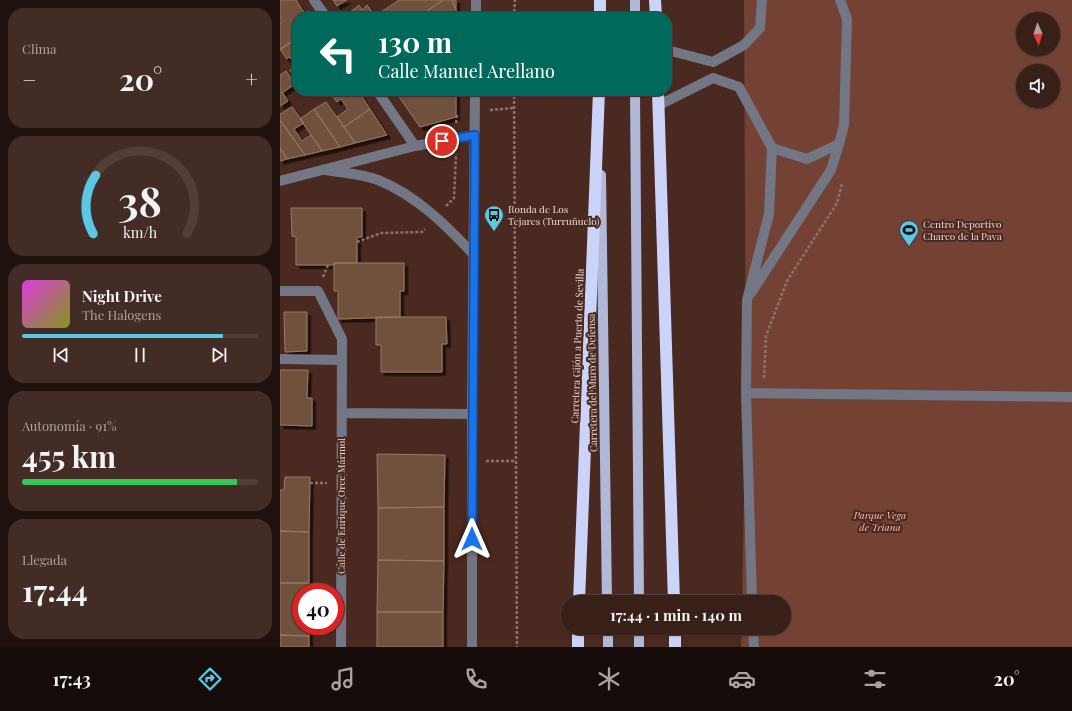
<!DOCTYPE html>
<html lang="es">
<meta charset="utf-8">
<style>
:root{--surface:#381f18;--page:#432c25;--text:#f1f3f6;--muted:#aba2a2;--line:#523d37;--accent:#58c8e4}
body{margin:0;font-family:"Playfair Display",serif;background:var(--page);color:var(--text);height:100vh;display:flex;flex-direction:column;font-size:15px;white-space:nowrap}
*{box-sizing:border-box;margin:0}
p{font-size:13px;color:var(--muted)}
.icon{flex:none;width:22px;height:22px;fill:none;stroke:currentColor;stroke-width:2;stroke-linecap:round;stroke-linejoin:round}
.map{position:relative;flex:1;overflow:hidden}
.side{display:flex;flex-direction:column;gap:8px;padding:8px;background:#1f110d;width:280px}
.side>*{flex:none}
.top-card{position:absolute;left:12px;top:12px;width:380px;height:84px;border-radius:16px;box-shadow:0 1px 3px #0004,0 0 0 1px var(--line);background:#00695c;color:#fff;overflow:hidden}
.needle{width:26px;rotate:177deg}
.buttons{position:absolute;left:736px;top:12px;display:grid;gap:8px}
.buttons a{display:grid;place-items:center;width:44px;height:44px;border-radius:50%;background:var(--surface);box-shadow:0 1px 3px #0004,0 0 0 1px var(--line);font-size:20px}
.speed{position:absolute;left:12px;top:583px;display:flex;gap:8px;font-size:20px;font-weight:700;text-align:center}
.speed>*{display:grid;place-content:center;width:52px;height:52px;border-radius:50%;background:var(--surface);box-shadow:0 1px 3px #0004,0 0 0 1px var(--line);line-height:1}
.speed .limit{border:6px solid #d22;background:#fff;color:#111}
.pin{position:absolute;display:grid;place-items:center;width:34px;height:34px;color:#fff;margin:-17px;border:2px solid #fff;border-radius:50%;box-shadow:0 1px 4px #0007}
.me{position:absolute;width:44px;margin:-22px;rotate:0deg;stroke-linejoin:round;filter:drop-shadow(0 0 3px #0008)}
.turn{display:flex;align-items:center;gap:14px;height:84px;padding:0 20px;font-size:18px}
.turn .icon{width:52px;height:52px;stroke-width:2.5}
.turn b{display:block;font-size:28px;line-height:34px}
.big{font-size:30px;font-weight:700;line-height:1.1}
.side .tile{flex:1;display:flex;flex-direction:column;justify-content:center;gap:6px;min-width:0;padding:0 14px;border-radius:16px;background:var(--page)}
.side .dial{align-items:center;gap:0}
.dial svg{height:104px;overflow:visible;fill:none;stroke:var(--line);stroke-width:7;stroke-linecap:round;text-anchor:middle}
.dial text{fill:var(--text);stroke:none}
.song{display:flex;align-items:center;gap:12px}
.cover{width:48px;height:48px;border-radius:6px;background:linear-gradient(135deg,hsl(300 70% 55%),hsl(70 70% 35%))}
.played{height:4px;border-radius:2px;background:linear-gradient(90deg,var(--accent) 85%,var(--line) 85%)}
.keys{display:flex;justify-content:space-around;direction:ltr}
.heat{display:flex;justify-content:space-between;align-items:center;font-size:22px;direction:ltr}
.charge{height:6px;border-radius:3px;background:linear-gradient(90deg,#34c759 91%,var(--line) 0)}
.trip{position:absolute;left:281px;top:595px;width:230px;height:40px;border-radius:20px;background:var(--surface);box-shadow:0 1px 3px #0004,0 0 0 1px var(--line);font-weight:700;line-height:40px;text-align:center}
.dock{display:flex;height:64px;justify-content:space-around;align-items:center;background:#160c0a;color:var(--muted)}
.dock .icon{width:28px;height:28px}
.dock .current{color:var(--accent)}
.dock b{font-size:18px;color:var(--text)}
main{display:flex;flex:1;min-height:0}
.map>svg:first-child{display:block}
</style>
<main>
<section class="side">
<div class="tile"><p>Clima</p>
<div class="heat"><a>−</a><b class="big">20°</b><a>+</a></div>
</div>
<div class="tile dial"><svg viewBox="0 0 100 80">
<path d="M14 69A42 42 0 1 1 86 69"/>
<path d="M14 69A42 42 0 0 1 16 24" stroke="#58c8e4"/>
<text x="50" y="56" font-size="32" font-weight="700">38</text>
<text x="50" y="72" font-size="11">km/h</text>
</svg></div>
<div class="tile">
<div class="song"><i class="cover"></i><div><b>Night Drive</b><p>The Halogens</p></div></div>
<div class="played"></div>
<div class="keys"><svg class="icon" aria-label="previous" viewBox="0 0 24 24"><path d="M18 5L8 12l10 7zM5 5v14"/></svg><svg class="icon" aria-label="pause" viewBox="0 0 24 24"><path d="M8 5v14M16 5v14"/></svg><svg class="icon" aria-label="next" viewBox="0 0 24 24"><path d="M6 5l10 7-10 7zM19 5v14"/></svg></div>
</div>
<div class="tile"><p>Autonomía · 91%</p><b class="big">455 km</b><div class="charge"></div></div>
<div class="tile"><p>Llegada</p><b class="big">17:44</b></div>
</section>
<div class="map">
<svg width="792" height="647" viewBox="0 0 792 647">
<defs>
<filter id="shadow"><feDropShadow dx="3.5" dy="3.5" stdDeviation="0" flood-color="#0009"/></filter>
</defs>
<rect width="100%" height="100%" fill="#4a2920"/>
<path fill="#734234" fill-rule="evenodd" d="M464,0H792V647H461L462,628H504V602H462L466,393ZM743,19H773V49H743ZM743,71H773V101H743Z"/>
<path fill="#6f513c" stroke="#9a7963" filter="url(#shadow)" d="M0,0H16L27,17H17V38L0,50V23L2,22L0,19Z
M53,0H67L57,6Z
M119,0H163L138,17H72L69,13L79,5L82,10L87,5L95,16Z
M163,0H172L176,10V17H138Z
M172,0H176V10Z
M17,38V57L12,60L9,57L7,59L0,49Z
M17,65V80L10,70Z
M6,71L15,84L2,93L0,89V75Z
M61,91H78L90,109L64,127L57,117L68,109L61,99L57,102L53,97Z
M115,91H176V117L140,127Z
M2,92L8,101L0,106V93Z
M46,102L57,117L75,143L60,147L34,109Z
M12,107L24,123L14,129L22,141L31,135L42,151L25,155L0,120V114Z
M34,109L60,147L42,151L20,119Z
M90,109L107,135L75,143L64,127Z
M0,120L25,155L7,159L0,148Z
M0,148L7,159L0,161Z
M11,208H82V237H77V263H54V265H16V237L12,236Z
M54,263H124V291H120V317L58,319V291H54Z
M4,312H27V351L5,352Z
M96,317H166L167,344H162V372H101V345H96Z
M0,370H28L27,398H32V426L0,425Z
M97,454L165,455L164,507L98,508Z
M5,477H30L29,532L0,531V490H4Z
M164,507V561L98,560V508Z
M0,531L29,532V583H0Z
M98,560L164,561L163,612H97Z
M0,583H29V592H21V626H29V636L0,635Z
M97,612H163V647H97Z
M0,635L29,636V647H0Z"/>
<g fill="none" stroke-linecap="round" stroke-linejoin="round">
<path stroke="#8e726a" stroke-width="2.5" stroke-dasharray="3 2" stroke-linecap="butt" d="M234,17L235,0
M234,91L237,647
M210,110L234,108
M176,123L177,116L180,115
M166,206L174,198L176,154
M77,242L101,233L142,232L145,229
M43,277L48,265
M484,378L486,336L507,281L557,203L562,184
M206,461H236
M30,483H47"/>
<path stroke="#737685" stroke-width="10" d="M34,0L46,17
M196,17V0
M387,50L433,62L464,45L480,28L482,0
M97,91L135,146
M379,105L433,78L459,87L492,148L489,214L467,300L466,393L792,397
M492,148L527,159L559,144
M46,170C63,173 82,174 98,180C136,195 167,226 194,255
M0,181L135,146L195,135
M0,291H38L62,339L61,647
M471,293L551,170L559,144L564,125L567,19L560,0
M0,359L62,360
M466,393L472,602
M62,413L192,414
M473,628L474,647
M192,647V414L195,91"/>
<path stroke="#b2b9d8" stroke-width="10" d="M355,0V17
M355,91L359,602
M321,175L327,602
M328,628V647
M359,628V647"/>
<path stroke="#cbd3f8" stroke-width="12" d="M375,0L376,17
M320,17V0
M378,91L394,602
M299,602L319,91
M395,628V647
M298,647V628"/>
</g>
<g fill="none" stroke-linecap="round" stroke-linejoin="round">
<defs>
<path id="route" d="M162,141L195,135L192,539"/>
</defs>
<use href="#route" stroke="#114b97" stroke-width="10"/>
<use href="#route" stroke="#1a73e8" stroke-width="7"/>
</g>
<defs>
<symbol id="bus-pin" viewBox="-11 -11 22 30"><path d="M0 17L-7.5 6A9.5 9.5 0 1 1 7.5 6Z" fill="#58c8e4" stroke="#4a2920"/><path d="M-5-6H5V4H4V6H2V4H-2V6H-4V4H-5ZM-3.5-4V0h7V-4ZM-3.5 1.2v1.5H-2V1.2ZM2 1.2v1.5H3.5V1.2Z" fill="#111"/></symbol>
<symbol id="stadium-pin" viewBox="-11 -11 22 30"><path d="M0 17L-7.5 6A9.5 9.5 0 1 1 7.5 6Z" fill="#58c8e4" stroke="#4a2920"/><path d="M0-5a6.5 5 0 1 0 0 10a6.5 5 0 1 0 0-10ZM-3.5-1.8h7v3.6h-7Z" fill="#111"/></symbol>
</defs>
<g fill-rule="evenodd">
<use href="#bus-pin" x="203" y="204" width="22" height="30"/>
<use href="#stadium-pin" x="618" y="219" width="22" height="30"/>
</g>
<g text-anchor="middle" stroke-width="4" stroke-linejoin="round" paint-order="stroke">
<g font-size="10" fill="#eed8d2" stroke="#4a2920" text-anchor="start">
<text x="228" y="213">Ronda de Los<tspan x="228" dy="12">Tejares (Turruñuelo)</tspan></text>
<text x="643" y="228">Centro Deportivo<tspan x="643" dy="12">Charco de la Pava</tspan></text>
</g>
<g font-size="10" fill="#eed8d2" stroke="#4a2920">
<text transform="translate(297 346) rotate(-88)" y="4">Carretera Gijón a Puerto de Sevilla</text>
<text transform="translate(312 383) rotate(-91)" y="4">Carretera del Muro de Defensa</text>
<text transform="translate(61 506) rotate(-90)" y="4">Calle de Enrique Orce Mármol</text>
</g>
<g font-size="10" font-style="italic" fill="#ffbca9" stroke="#4a2920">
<text x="600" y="519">Parque Vega<tspan x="600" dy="12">de Triana</tspan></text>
</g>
</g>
</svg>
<div class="buttons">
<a><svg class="needle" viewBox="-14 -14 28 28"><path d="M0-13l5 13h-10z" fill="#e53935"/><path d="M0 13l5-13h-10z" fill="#aba2a2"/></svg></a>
<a><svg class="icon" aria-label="sound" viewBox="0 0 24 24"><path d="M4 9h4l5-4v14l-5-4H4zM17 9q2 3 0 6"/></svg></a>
</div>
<div class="speed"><div class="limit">40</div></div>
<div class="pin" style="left:162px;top:141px;background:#d93025"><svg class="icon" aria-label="arrive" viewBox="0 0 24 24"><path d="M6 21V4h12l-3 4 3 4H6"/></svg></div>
<svg class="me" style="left:192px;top:539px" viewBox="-20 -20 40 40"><path d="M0-17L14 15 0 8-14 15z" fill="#1a73e8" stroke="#fff" stroke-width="4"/></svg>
<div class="trip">17:44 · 1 min · 140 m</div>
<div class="top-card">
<div class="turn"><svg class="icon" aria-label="left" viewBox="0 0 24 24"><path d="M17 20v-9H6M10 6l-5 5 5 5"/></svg><div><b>130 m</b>Calle Manuel Arellano</div></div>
</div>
</div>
</main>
<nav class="dock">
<b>17:43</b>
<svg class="icon current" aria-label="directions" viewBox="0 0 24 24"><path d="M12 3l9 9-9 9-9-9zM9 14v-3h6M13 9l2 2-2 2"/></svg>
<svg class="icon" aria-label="music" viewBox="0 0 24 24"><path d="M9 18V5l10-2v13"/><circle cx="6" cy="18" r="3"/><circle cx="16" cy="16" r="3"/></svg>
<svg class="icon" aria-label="phone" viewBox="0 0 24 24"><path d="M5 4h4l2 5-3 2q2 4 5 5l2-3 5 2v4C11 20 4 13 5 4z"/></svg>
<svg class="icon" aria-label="climate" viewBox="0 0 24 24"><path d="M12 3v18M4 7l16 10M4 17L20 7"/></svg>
<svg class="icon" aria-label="car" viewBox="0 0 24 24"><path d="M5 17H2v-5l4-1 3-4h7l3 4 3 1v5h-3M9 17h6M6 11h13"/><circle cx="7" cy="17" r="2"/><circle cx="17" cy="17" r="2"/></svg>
<svg class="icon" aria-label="filters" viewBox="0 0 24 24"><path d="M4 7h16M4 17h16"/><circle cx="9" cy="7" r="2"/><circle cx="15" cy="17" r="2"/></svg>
<b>20°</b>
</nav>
